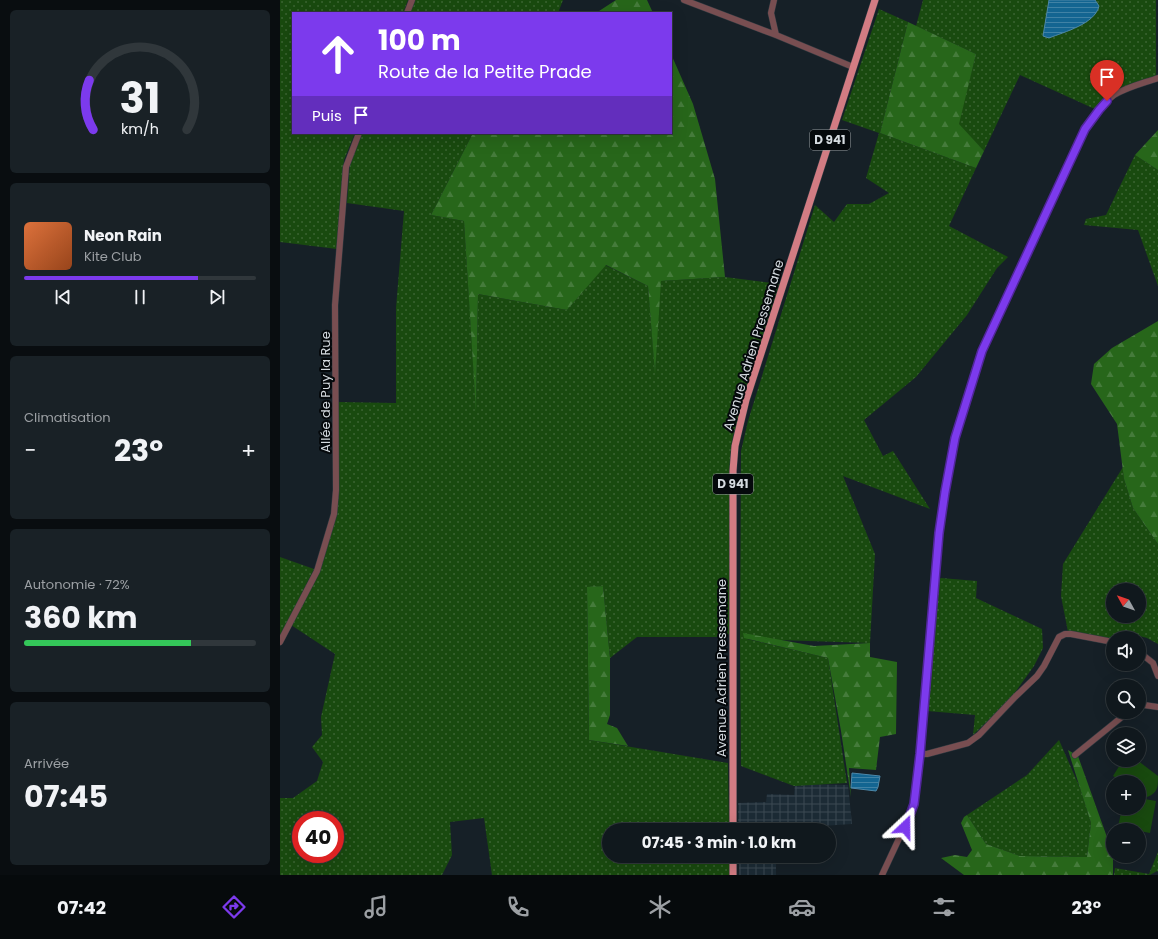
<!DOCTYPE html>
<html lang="fr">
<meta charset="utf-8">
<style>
:root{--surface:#10181d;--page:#192126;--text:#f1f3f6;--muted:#9ca0a4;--line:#30373b;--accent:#7c3aed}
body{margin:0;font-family:Poppins,sans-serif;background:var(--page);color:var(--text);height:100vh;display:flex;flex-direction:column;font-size:15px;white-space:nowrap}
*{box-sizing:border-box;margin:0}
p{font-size:13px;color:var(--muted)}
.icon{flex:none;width:22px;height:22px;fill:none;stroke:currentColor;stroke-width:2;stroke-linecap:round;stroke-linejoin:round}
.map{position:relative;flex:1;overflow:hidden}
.sheet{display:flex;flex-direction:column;gap:10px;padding:10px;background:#090d10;width:280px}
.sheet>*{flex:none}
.hud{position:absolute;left:12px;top:12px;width:380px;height:122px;border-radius:0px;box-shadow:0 4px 16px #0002,0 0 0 1px var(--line);background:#7c3aed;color:#fff;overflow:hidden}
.needle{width:26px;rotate:310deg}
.fabs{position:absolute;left:826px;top:583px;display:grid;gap:8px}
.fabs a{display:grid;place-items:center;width:40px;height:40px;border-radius:50%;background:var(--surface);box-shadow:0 4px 16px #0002,0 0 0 1px var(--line);font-size:20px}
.speed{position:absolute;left:12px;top:811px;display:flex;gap:8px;font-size:20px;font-weight:700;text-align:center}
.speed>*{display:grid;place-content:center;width:52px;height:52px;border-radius:50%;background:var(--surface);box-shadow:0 4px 16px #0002,0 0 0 1px var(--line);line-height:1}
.speed .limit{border:6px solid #d22;background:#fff;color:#111}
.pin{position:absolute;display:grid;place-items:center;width:34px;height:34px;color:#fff;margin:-41px -17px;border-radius:50% 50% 50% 0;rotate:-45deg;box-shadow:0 0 4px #0007}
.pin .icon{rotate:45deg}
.me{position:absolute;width:44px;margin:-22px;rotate:23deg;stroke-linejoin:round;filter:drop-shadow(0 0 3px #0008)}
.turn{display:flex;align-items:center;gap:14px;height:84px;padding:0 20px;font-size:18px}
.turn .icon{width:52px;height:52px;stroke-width:2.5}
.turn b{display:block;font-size:28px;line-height:34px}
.then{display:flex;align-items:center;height:38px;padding:0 20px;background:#0003;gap:8px;font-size:15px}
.big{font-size:30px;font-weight:700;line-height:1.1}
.sheet .widget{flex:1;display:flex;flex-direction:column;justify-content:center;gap:6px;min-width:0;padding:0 14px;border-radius:6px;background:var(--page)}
.sheet .dial{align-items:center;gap:0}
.dial svg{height:104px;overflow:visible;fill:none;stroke:var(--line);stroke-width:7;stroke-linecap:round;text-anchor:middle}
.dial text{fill:var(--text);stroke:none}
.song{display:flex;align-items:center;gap:12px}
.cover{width:48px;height:48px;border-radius:6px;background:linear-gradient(135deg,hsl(20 70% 55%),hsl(20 70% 35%))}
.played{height:4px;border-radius:2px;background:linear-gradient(90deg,var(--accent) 75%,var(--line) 75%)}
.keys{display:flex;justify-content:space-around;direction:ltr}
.heat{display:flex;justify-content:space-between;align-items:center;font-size:22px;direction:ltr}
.charge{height:6px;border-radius:3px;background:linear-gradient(90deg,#34c759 72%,var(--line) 0)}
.trip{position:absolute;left:322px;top:823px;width:234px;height:40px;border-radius:20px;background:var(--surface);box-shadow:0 4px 16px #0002,0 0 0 1px var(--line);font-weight:700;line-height:40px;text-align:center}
.tab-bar{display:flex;height:64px;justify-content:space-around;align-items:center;background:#060a0c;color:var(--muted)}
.tab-bar .icon{width:28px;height:28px}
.tab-bar .selected{color:var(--accent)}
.tab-bar b{font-size:18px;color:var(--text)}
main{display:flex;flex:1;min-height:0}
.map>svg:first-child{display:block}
</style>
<main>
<section class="sheet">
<div class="widget dial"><svg viewBox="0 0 100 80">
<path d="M14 69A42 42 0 1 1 86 69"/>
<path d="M14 69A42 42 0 0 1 11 31" stroke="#7c3aed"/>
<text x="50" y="56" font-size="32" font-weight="700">31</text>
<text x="50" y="72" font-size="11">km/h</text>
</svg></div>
<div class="widget">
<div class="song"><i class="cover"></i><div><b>Neon Rain</b><p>Kite Club</p></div></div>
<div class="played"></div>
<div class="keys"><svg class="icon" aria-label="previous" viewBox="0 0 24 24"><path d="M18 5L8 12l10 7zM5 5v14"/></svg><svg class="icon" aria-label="pause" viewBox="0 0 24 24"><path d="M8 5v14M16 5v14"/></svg><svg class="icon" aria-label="next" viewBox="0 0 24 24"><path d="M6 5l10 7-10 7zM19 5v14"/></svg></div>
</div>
<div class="widget"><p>Climatisation</p>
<div class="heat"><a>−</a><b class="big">23°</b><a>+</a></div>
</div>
<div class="widget"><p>Autonomie · 72%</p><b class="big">360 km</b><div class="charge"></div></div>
<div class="widget"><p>Arrivée</p><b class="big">07:45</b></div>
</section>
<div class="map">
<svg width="878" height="875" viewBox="0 0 878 875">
<defs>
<pattern id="industrial-grid" width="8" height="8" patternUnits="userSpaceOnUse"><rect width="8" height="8" fill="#1c2b35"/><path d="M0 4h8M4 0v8" fill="none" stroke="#3c4952"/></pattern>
<pattern id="grass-dots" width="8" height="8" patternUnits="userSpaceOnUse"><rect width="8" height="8" fill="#194a0f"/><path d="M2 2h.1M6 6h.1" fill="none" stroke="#3a6432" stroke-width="1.8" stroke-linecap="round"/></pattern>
<pattern id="forest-firs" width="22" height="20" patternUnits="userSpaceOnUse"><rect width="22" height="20" fill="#27661a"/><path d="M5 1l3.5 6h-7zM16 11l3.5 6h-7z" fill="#457b3b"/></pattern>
<pattern id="water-rules" width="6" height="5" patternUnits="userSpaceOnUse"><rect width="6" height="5" fill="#136591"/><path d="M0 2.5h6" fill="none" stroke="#4082a5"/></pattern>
</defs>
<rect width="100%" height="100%" fill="#162027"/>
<path fill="url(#industrial-grid)" d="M515,784L568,785L572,824L496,829V830H458V803L486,802L487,794L514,795Z
M459,856H496V875H459Z"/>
<path fill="url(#grass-dots)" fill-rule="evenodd" d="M0,0H128L123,13H13V133H75L64,160L57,249L0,242Z
M135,0H283L278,13H130Z
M643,0H876V77L833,92L817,110L740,75L704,151L678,124L696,54L636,26Z
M599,9L628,22L600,133L696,168L669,226L728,257L717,268L687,315L636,377L584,420L603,456L613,451L650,509L563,476L595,554L590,643L467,639L548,658L567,783L514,786L461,766L460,642L461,451L468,421L535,205L554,222L567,204H589L609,193L586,178L599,133L562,120Z
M82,133H193L151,215L184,221L196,405L198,294L287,310L325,265L368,286L375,370L380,281L445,277L499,284L453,436L450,458L449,558V634L443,637H357L330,658L323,586L307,588L309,740L448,763L449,830H329V856H449V875H212L204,818L170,822L172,855L162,875H0V798H13L37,781L43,762L32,747L42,735L41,717L55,654L11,625L39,571L57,513L58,402L116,403V308L124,211L67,203L70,164ZM21,820H55V854H21Z
M855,155L878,170V286L858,230L804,225L806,219L826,215Z
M843,467L844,479L853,508L878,544V644L867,638L852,634L848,638H833V640L788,632L781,596L783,564ZM833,590H859V616H833Z
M0,557L34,569L0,637Z
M661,578L697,581L696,598L762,629L763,648L754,666L731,698L693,735L695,715L647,711L658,580Z
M779,740L800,788L811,823L807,857L740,856L706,844L687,815L747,775Z
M878,852V872L877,871L870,875H834L835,868L869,874Z"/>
<path fill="url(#forest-firs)" d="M336,0H367L373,13H316Z
M628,22L696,54L679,124L704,151L696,168L600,133Z
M391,54L413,104L435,179L445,277L381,281L375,374L368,286L326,265L287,310L198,294L196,412L184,221L151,215L193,133H391Z
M878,130V170L855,155Z
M878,321V544L853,508L844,479L837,424L811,384L814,364L832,348Z
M323,586L330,658V715L327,724L337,728L348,746L309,740L307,587Z
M463,633L534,646L590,643V657L617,662L616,734L600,737L596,770L569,768L571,797L561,731L548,658L464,638Z
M788,750L798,756L833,854V875H684L661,858L675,855L687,857L692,850L681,823L684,817L687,815L706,844L740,856L807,857L811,823Z"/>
<path fill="#194a0f" d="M843,760H857L878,776C878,787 878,793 867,797L859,792V782H843L833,776Z
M859,798L876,801L870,833L838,827L842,808H859Z"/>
<path fill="url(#water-rules)" stroke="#4d88a9" d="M769,0H815L819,6C815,24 784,32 769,38L763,36Z
M572,773L600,776L598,787L596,791L571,788Z"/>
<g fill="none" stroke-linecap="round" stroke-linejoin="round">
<defs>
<path id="minor" d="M404,0L496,35L573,67
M494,0L491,13L496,35
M127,13L132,0
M0,642L37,571L54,514L56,490L55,305L66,167L79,133
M859,652L873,663L878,676
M859,705H864L878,707
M640,754H647L688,743L699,735L735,697L757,676L764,666L779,637L785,634H791L833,642
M795,755L848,712
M602,875L630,815L634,805L640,754L659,533L665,492L675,438L702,351L805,129C813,117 822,104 834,95C847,87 864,83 878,78"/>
<path id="major" d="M453,830V471L455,446L466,400L595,0
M453,875V856"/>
</defs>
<use href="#minor" stroke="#313a41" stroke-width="7"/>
<use href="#major" stroke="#313a41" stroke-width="8"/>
<use href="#minor" stroke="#784e51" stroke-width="6"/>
<use href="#major" stroke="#d27c83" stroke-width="7"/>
</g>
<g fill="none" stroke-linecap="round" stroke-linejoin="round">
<defs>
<path id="route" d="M625,827L630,815L634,804L640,754L659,533L665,492L675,438L702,351L805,129L819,110L827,101"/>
</defs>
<use href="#route" stroke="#51269a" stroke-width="10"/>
<use href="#route" stroke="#7c3aed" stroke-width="7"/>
</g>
<g text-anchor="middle" stroke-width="4" stroke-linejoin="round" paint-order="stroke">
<g fill="#05090c" stroke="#979ca0" stroke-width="1">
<rect x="530" y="130" width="40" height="20" rx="3"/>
<rect x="433" y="474" width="40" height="20" rx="3"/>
</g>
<g font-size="12" font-weight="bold" fill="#d5dbe0">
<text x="550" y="144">D 941</text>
<text x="453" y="488">D 941</text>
</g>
<g font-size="13" fill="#d5dbe0" stroke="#05090c">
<text transform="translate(473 345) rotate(-73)" y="5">Avenue Adrien Pressemane</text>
<text transform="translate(45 392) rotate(-90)" y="5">Allée de Puy la Rue</text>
<text transform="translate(441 668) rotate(-90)" y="5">Avenue Adrien Pressemane</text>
</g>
</g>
</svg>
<div class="fabs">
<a><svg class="needle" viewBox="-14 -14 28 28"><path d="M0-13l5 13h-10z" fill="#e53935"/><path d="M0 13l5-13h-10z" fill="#9ca0a4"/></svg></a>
<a><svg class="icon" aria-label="sound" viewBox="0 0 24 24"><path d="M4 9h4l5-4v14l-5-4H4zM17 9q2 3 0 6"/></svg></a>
<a><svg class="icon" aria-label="search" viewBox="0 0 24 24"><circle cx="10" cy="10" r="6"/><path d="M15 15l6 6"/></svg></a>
<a><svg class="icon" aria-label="layers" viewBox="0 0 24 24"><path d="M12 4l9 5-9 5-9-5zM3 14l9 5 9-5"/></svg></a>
<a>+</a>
<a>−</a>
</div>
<div class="speed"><div class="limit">40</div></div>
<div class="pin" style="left:827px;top:101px;background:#d93025"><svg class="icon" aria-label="arrive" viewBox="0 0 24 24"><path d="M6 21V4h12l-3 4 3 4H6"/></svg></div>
<svg class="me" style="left:625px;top:827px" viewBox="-20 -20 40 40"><path d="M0-17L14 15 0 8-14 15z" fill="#7c3aed" stroke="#fff" stroke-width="4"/></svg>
<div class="trip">07:45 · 3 min · 1.0 km</div>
<div class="hud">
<div class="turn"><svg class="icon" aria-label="ahead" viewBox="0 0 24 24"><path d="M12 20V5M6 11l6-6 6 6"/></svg><div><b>100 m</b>Route de la Petite Prade</div></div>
<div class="then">Puis<svg class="icon" aria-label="arrive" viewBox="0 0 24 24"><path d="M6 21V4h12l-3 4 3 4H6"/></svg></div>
</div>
</div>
</main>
<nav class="tab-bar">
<b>07:42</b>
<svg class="icon selected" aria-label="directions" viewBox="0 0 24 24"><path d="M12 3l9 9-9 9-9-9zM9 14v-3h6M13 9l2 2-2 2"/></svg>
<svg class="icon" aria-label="music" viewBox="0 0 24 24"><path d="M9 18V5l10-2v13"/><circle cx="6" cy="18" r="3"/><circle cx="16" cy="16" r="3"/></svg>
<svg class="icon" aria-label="phone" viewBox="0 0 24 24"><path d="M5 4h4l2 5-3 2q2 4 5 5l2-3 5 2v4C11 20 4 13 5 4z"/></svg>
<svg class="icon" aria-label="climate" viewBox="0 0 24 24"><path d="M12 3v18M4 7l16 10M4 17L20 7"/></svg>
<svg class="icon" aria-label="car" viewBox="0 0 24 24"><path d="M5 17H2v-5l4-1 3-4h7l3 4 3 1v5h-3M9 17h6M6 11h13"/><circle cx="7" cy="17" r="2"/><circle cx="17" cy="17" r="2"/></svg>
<svg class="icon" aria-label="filters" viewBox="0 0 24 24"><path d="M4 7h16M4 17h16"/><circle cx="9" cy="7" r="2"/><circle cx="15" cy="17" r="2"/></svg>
<b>23°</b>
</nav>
